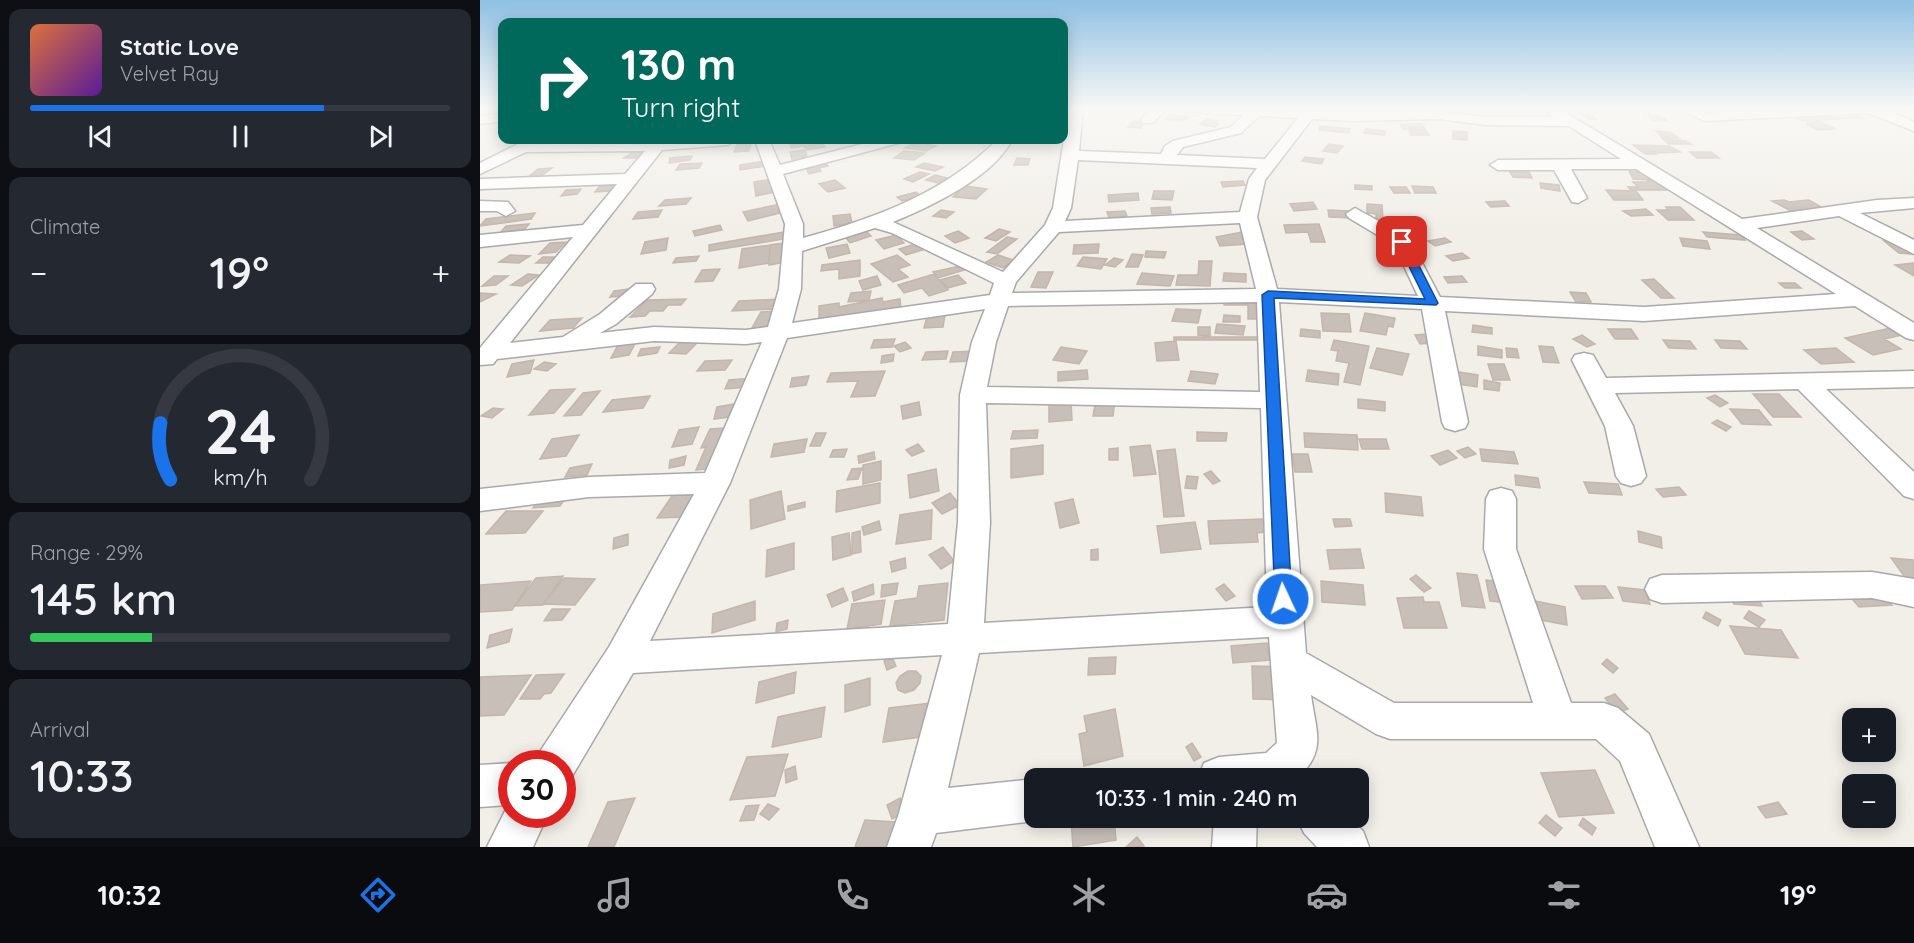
<!DOCTYPE html>
<meta charset="utf-8">
<style>
:root{--surface:#171b24;--page:#242831;--text:#f1f3f6;--muted:#9ea1a6;--line:#363941;--accent:#1a73e8}
body{margin:0;font-family:Quicksand,sans-serif;background:var(--page);color:var(--text);height:100vh;display:flex;flex-direction:column;font-size:22px;white-space:nowrap}
*{box-sizing:border-box;margin:0}
p{font-size:20px;color:var(--muted)}
.icon{flex:none;width:33px;height:33px;fill:none;stroke:currentColor;stroke-width:2;stroke-linecap:round;stroke-linejoin:round}
.map{position:relative;flex:1;overflow:hidden}
.panel{display:flex;flex-direction:column;gap:9px;padding:9px;background:#0d0f14;width:480px}
.panel>*{flex:none}
.hud{position:absolute;left:18px;top:18px;width:570px;height:126px;border-radius:12px;box-shadow:0 3px 15px #0003;background:#00695c;color:#fff;overflow:hidden}
.fabs{position:absolute;left:1362px;top:708px;display:grid;gap:12px}
.fabs a{display:grid;place-items:center;width:54px;height:54px;border-radius:12px;background:var(--surface);box-shadow:0 3px 15px #0003;font-size:30px}
.speed{position:absolute;left:18px;top:750px;display:flex;gap:12px;font-size:30px;font-weight:700;text-align:center}
.speed>*{display:grid;place-content:center;width:78px;height:78px;border-radius:50%;background:var(--surface);box-shadow:0 3px 15px #0003;line-height:1}
.speed .limit{border:9px solid #d22;background:#fff;color:#111}
.pin{position:absolute;display:grid;place-items:center;width:51px;height:51px;color:#fff;margin:-26px;border-radius:12px;box-shadow:0 3px 9px #0006}
.me{position:absolute;width:66px;margin:-33px;rotate:357deg;stroke-linejoin:round;filter:drop-shadow(0 0 4px #0008)}
.turn{display:flex;align-items:center;gap:21px;height:126px;padding:0 24px;font-size:27px}
.turn .icon{width:78px;height:78px;stroke-width:2.5}
.turn b{display:block;font-size:42px;line-height:51px}
.big{font-size:45px;font-weight:600;line-height:1.1}
.panel .card{flex:1;display:flex;flex-direction:column;justify-content:center;gap:9px;min-width:0;padding:0 21px;border-radius:12px;background:var(--page)}
.panel .dial{align-items:center;gap:0}
.dial svg{height:156px;overflow:visible;fill:none;stroke:var(--line);stroke-width:7;stroke-linecap:round;text-anchor:middle}
.dial text{fill:var(--text);stroke:none}
.song{display:flex;align-items:center;gap:18px}
.cover{width:72px;height:72px;border-radius:9px;background:linear-gradient(135deg,hsl(20 70% 55%),hsl(270 70% 35%))}
.played{height:6px;border-radius:3px;background:linear-gradient(90deg,var(--accent) 70%,var(--line) 70%)}
.keys{display:flex;justify-content:space-around;direction:ltr}
.heat{display:flex;justify-content:space-between;align-items:center;font-size:33px;direction:ltr}
.charge{height:9px;border-radius:4px;background:linear-gradient(90deg,#34c759 29%,var(--line) 0)}
.trip{position:absolute;left:544px;top:768px;width:345px;height:60px;border-radius:12px;background:var(--surface);box-shadow:0 3px 15px #0003;font-weight:600;line-height:60px;text-align:center}
.tab-bar{display:flex;height:96px;justify-content:space-around;align-items:center;background:#090b0e;color:var(--muted)}
.tab-bar .icon{width:42px;height:42px}
.tab-bar .selected{color:var(--accent)}
.tab-bar b{font-size:27px;color:var(--text)}
main{display:flex;flex:1;min-height:0}
.map>svg:first-child{display:block}
</style>
<main>
<section class="panel">
<div class="card">
<div class="song"><i class="cover"></i><div><b>Static Love</b><p>Velvet Ray</p></div></div>
<div class="played"></div>
<div class="keys"><svg class="icon" aria-label="previous" viewBox="0 0 24 24"><path d="M18 5L8 12l10 7zM5 5v14"/></svg><svg class="icon" aria-label="pause" viewBox="0 0 24 24"><path d="M8 5v14M16 5v14"/></svg><svg class="icon" aria-label="next" viewBox="0 0 24 24"><path d="M6 5l10 7-10 7zM19 5v14"/></svg></div>
</div>
<div class="card"><p>Climate</p>
<div class="heat"><a>−</a><b class="big">19°</b><a>+</a></div>
</div>
<div class="card dial"><svg viewBox="0 0 100 80">
<path d="M14 69A42 42 0 1 1 86 69"/>
<path d="M14 69A42 42 0 0 1 9 40" stroke="#1a73e8"/>
<text x="50" y="56" font-size="32" font-weight="700">24</text>
<text x="50" y="72" font-size="11">km/h</text>
</svg></div>
<div class="card"><p>Range · 29%</p><b class="big">145 km</b><div class="charge"></div></div>
<div class="card"><p>Arrival</p><b class="big">10:33</b></div>
</section>
<div class="map">
<svg width="1434" height="847" viewBox="0 0 1434 847">
<rect width="100%" height="100%" fill="#f2efe9"/>
<path fill="#c7bfb8" stroke="#c4b6ab" stroke-width="1.5" d="M845,108H864L876,109L874,114L843,112Z
M1115,108L1122,113L1109,114L1117,119H1108L1094,109Z
M1357,112L1363,115L1371,112L1384,118H1362L1349,113Z
M1166,114L1180,115L1187,121H1173Z
M690,115L708,117L703,121L685,119Z
M1350,115L1360,119L1323,121L1313,117Z
M727,119L738,121L734,124H738L735,127L720,124Z
M653,121L665,122L661,128L648,127Z
M1327,122H1340L1356,129L1338,130L1326,124H1331Z
M920,124H942L945,129H923Z
M840,126L870,129L869,133L839,130Z
M886,129L906,131L904,135L884,133Z
M929,130H946L949,135H931Z
M973,131L987,132V140L973,139Z
M1176,131L1190,132L1199,138L1182,137Z
M1182,138L1206,141L1211,144H1189Z
M340,140L345,147L327,150L324,146L312,148L310,145Z
M435,142L456,146L446,151L425,148Z
M271,143L269,151L254,152L257,144Z
M849,144L863,146L857,153L843,151Z
M1153,145L1189,146L1200,152L1179,153L1168,149L1176,154H1165Z
M156,150L168,151L157,158H144Z
M325,150L327,157H323L324,161L313,163L310,152Z
M424,151L445,153L434,160L414,158Z
M1210,152H1231L1239,158H1217Z
M212,156L210,160L189,163L190,158Z
M825,157L844,159L841,164L822,161Z
M537,158L550,159L548,165H534Z
M285,161L286,166L260,170V165Z
M222,163L219,168L196,170L200,164Z
M444,163L463,167L455,171L436,167Z
M347,164L348,166L339,168L341,171L329,174L326,168Z
M72,168L61,176L48,177L58,169Z
M1149,171L1165,172L1170,180L1153,179Z
M440,172L449,174L433,182L424,179Z
M1030,172H1049L1052,178L1033,177Z
M455,175L467,178L458,183L446,180Z
M292,179L295,192L276,196L274,182Z
M355,180L365,188L348,192L339,184Z
M1167,180H1177L1187,190H1151L1148,187H1158L1153,182H1169Z
M763,181L765,185L743,187L741,182Z
M1060,183L1079,185L1080,191L1061,188Z
M137,185L131,191L115,192L120,186Z
M875,185L892,186V190L875,189Z
M485,186L507,189L496,199L473,197Z
M932,186L953,187L956,193H935Z
M910,187H926L930,193H914Z
M101,189L97,194L81,196L86,190Z
M1126,190L1156,191L1163,200H1134Z
M674,191H694L692,200L672,199Z
M436,192L441,196L422,201L417,197Z
M658,193L659,200L629,202L628,195Z
M211,198L206,204L179,206L185,200Z
M1304,200L1309,202L1329,200L1343,208L1311,211L1292,201Z
M1025,201L1029,206L1011,207L1006,202Z
M833,202L837,209L814,211L810,204Z
M300,204L303,208L297,210L300,213L268,221L263,212Z
M887,204L902,205L903,220L896,219V214L887,213Z
M690,207L691,213L672,214L671,208Z
M1186,207H1200L1214,220H1188L1177,210H1188Z
M1166,209L1173,215L1151,216L1143,211Z
M182,210L178,217L153,219L158,212Z
M461,210L474,212L466,218L453,216Z
M848,210L870,211L872,218L849,217Z
M645,211L647,216L629,218L627,212Z
M55,213L51,219L0,226L6,219Z
M370,214L372,223L354,226L353,216Z
M49,224L44,230L20,233L26,226Z
M839,224L845,242H831L828,232L806,233L804,225Z
M240,225L242,230L215,236L213,231Z
M519,229L530,232L516,241L505,238Z
M309,231L310,238L229,251V245Z
M386,231L391,236L370,243L365,237Z
M478,231L489,238L475,243L465,236Z
M1322,231L1334,239L1322,240L1311,232Z
M762,232L767,244L740,246L736,237Z
M1223,232L1261,235L1265,240L1227,237Z
M416,235L424,243L404,249L396,240Z
M527,237L537,239L517,254L507,252Z
M188,238L186,250L161,254L165,242Z
M965,238L971,242L955,246L948,241Z
M1200,238L1227,241L1230,249L1203,246Z
M1404,241H1417L1432,254L1419,253Z
M86,242L76,252L59,254L70,243Z
M311,242L310,261L289,265L290,245Z
M438,243L446,249L426,255L419,249Z
M367,244L370,253L349,258L346,248Z
M619,244L618,253L593,254L594,245Z
M290,245L289,263L259,268L262,249Z
M666,251L686,252L684,258L665,257Z
M982,253L989,258L973,261L966,256Z
M652,254L663,255L658,267H646Z
M30,255L50,256L39,263L19,262Z
M417,255L430,265L418,269L428,277L413,282L391,264Z
M518,255L536,261L523,268L506,262Z
M219,256L216,261L193,263L196,258Z
M63,257H81L73,263H56Z
M603,257L627,259L621,269L597,266Z
M634,258L643,260L635,267L625,265Z
M380,260V276L359,279V269L341,271L342,265Z
M719,261H732L730,286L696,285L698,275H718Z
M1434,263V276L1415,265Z
M484,265L488,269L458,278L453,272Z
M240,269L233,281L215,282L222,270Z
M558,272H573L566,288L551,287Z
M662,273L694,276L690,286L657,284Z
M744,273L766,274V282L743,281Z
M48,274L59,275L42,286L31,285Z
M454,274L468,290L449,296L442,288L424,293L418,285Z
M478,275L486,283L468,288L460,280Z
M14,276H28L16,285L2,286Z
M397,276L401,285L383,290L379,281Z
M982,276L987,282L968,283L964,277Z
M1174,279L1194,298H1181L1162,280Z
M1299,283H1315L1321,288H1305Z
M158,288L154,295L130,297L134,291Z
M391,291L389,300L368,302L371,293Z
M1090,292L1106,293L1111,302H1096Z
M0,293L16,294L0,302Z
M744,296L782,297L784,319H768V305H744Z
M402,298L403,302L420,299L421,310L339,321V306L359,303V307Z
M206,299L201,305H188L183,311H170L165,316L150,317L167,300Z
M301,299L295,309L252,311L259,301Z
M696,309L721,310L718,323L692,321Z
M296,311L286,327L272,328L281,312Z
M841,313L869,314L871,332L843,331Z
M885,313L915,318L913,327L908,326L906,335L880,331Z
M465,315L463,327L444,328L447,316Z
M744,315L760,316V322H743Z
M102,318L93,328L60,331L70,320Z
M737,324L765,326L763,335L735,333Z
M993,325L1012,328V334L992,332Z
M718,327H730V336L718,335Z
M1415,327L1427,334L1404,339L1421,349L1393,355L1365,338Z
M821,329L840,331V338L820,336Z
M1128,329H1151L1158,339H1135Z
M947,334L952,343L940,344L935,335Z
M1102,335L1115,344L1107,347L1093,339Z
M205,337L222,338L206,354L189,353Z
M694,337H782L783,340H694Z
M415,339L412,347L391,348L394,340Z
M157,340L149,355L131,358L139,343Z
M854,340L889,346L880,385L864,382L869,363L856,361L858,351L851,350Z
M1183,340L1210,341L1216,349L1189,348Z
M1235,340L1260,341L1267,349L1241,348Z
M696,341L699,360L677,361L675,343Z
M425,342L431,348L420,352L414,346Z
M998,346L1022,350V358L998,355Z
M1059,346L1073,347L1079,363L1063,362Z
M180,347L177,353L158,356L161,349Z
M581,347L607,351L599,364L573,360Z
M897,348L929,354L922,375L890,368Z
M1026,348L1037,349L1039,358L1027,357Z
M1356,348L1374,362L1341,364L1324,350Z
M468,351L466,359L442,360L446,352Z
M495,351L493,361L470,362L473,352Z
M414,354L413,361L401,363L402,356Z
M54,360L50,373L27,377L32,364Z
M252,360L245,370L217,371L225,361Z
M64,362L76,364L67,371L54,369Z
M1008,364H1024L1030,380H1013Z
M607,370L608,379L578,381V372Z
M828,370L859,374L858,385L826,381Z
M405,371L395,396L371,397L378,381L347,382L351,373Z
M711,371L738,374L735,384L708,381Z
M979,372L998,375L997,387L978,384Z
M329,376L326,385L310,387L312,378Z
M273,378L269,387L245,389L249,380Z
M1004,380L1020,383L1019,391L1004,389Z
M95,389L74,413L49,415L70,390Z
M120,391L101,415L84,416L103,393Z
M1273,394H1299L1321,417H1293Z
M1235,395L1248,403L1240,407L1227,398Z
M170,396L163,408L123,412L132,400Z
M878,399L905,402V411L878,408Z
M616,400H635L633,416H613Z
M591,401L592,420L569,422V403Z
M439,402L441,415L423,419L421,406Z
M260,403L257,416L234,419L237,407Z
M13,408L23,409L12,418L1,416Z
M1250,409L1279,410L1291,425L1262,424Z
M1237,420L1251,427L1246,431L1232,423Z
M219,427L212,444L192,447L199,430Z
M257,427L239,468L216,470L226,447L221,448L230,429Z
M558,430L557,438L531,439L533,431Z
M717,432L747,433L746,441H717Z
M336,433H346L340,446H330Z
M824,433L877,435L878,450L825,447Z
M99,435L86,456L60,459L72,439Z
M327,439L324,452L291,457L294,444Z
M879,439H906L909,449H882Z
M438,444L444,451L432,456L426,450Z
M563,445V474L531,478V449Z
M670,445L676,474L654,476L650,447Z
M988,447L996,454L985,458L977,451Z
M638,448V460H629V449Z
M367,449L364,457H350L353,450Z
M695,449L704,516L684,517L677,451Z
M1000,449L1034,452L1038,464L1002,461Z
M968,450L977,458L960,465L951,456Z
M394,452L395,459L379,463L378,456Z
M812,454H828L832,472H815Z
M206,456L204,465L189,468L190,460Z
M401,461V480L383,484V465Z
M112,464L107,475L85,477L90,468Z
M382,468L378,479L367,480L372,469Z
M456,469L459,491L430,498L428,475Z
M731,471L740,481L733,484L724,474Z
M1035,475L1058,478L1060,488L1036,485Z
M707,476L718,477L716,489L705,488Z
M1104,482L1138,484L1142,495L1109,493Z
M400,483V503L356,512L357,491Z
M1199,487L1206,495L1183,497L1176,489Z
M301,491L305,519L271,529L270,500Z
M222,492L206,517L177,518L194,493Z
M89,493L80,506L53,508L62,495Z
M470,493L480,505L462,514L452,503Z
M905,493L941,497L943,516L906,512Z
M593,499L599,523L580,528L575,503Z
M325,502V507L308,511V506Z
M452,510L451,539L416,544L420,515Z
M26,511H63L45,533L6,534Z
M783,519L785,532L777,533L778,542L730,544L728,521Z
M853,519H870L872,526L855,527Z
M399,521L401,530L384,535L382,527Z
M715,522L721,549L681,553L677,526Z
M380,531L381,552L372,554V533Z
M1158,531L1181,537L1182,548L1159,542Z
M369,533L371,555L353,560L352,537Z
M148,534V545L133,549L134,538Z
M314,543V569L286,577L287,550Z
M463,547L474,561L461,569L449,555Z
M618,549V560H611V550Z
M880,549L884,568L850,569L847,550Z
M425,558L426,568L412,572L410,562Z
M1411,558L1434,560V584H1430Z
M977,573L997,575L1005,608L982,606Z
M936,575L951,588L944,592L930,579Z
M83,576L63,605L35,606L56,578Z
M84,578L115,579L95,605L63,604Z
M1006,580L1035,583L1040,604L1010,601Z
M51,581L32,610L0,612V585Z
M841,581L883,585L885,605L842,602Z
M418,583L416,594L401,597L402,585Z
M468,583L464,620L410,626L415,601L437,598L439,586Z
M393,584L394,594L374,601L372,592Z
M744,584L755,596L746,601L736,589Z
M1095,586H1125L1133,598L1102,599Z
M1138,587L1165,590L1170,604L1143,601Z
M363,588L368,600L352,607L347,595Z
M1396,588L1412,605L1379,607L1364,590Z
M1247,590L1275,592L1282,606L1254,604Z
M943,597L944,602H959L967,628H924L917,598Z
M405,600L401,624L367,629L372,604Z
M275,601V620L232,633L233,614Z
M1055,601L1085,607L1087,625L1056,619Z
M72,609H90L82,620L64,621Z
M1269,611L1285,620L1279,627L1264,618Z
M1226,612L1241,620L1238,626L1223,618Z
M308,620L307,629L296,632L297,623Z
M1250,626L1301,630L1318,658L1265,654Z
M32,629L29,642L7,648L10,635Z
M787,643L790,660L753,663L751,646Z
M412,657L416,666L407,670L404,661Z
M636,657L635,674L608,675L609,658Z
M1127,659L1138,668L1133,673L1122,664Z
M772,666L813,667L816,700L773,699Z
M428,671H436L441,676L440,683L434,690L425,693L418,690L416,683L420,676Z
M316,672L314,693L276,703L279,682Z
M84,674L71,693L64,694L60,699H40L56,675Z
M51,675L24,715L0,716V677Z
M390,678V705L365,712V685Z
M1135,694L1148,709L1137,713L1125,698Z
M467,701L463,734L403,742L409,708Z
M345,707L341,737L292,747L298,717Z
M635,709L643,756L604,766L599,734L607,732L604,716Z
M712,743L721,757L714,761L706,747Z
M308,754L295,796L250,800L267,757Z
M315,766L317,779L306,783L305,770Z
M1115,770L1134,813L1079,817L1061,773Z
M155,798L134,847H108L128,802Z
M420,798L425,812L412,819L407,805Z
M1298,802L1307,814L1286,818L1278,807Z
M288,804L299,809L289,820L280,814Z
M279,805L274,820L260,821L266,806Z
M1066,815L1082,828L1075,836L1059,823Z
M606,818H634L636,840L593,847L591,821Z
M1103,818L1116,828L1112,835L1099,825Z
M385,820L447,824L440,847H375Z
M657,837L664,846L646,847Z"/>
<g fill="none" stroke-linecap="round" stroke-linejoin="round">
<defs>
<path id="minor" d="M589,108H603L599,151L681,154L685,146L693,141L751,127L763,115L705,112L698,108L823,110L824,108H838L837,111H958L1006,117H1074L1062,108H1078L1262,219L1397,200L1434,198V208L1380,213L1434,240V254L1359,216L1277,228L1434,323V340L1426,338L1375,306L1164,321L965,311L988,422L985,428L975,431L965,428L962,422L942,309L799,302L826,653L914,703H1053L1004,549L1006,499L1010,491L1021,488L1032,491L1036,499V549L1091,703H1124L1138,708L1169,734L1219,847H1175L1140,761L1116,739H910L896,734L831,695C836,732 847,750 818,778H718L724,763L739,757L786,753L797,743L789,637L499,653L468,788L555,779V818H564L555,821L456,833L451,847H407L419,813L462,655L153,673L91,778L82,781V764H56L61,750L129,647L214,494L109,497L0,511V489L109,477L225,473L282,342L266,344L174,341L17,359L13,364L0,365V348L93,237L0,247V235L103,225L137,184L0,189V179L145,174L165,151L46,152L0,174V163L46,140H64L63,142L255,140L248,145L182,150L30,343L83,337L120,314L156,284H172L175,289L172,294L136,324L120,333L174,327L266,330L288,327L299,289L305,224L275,140H289L300,165L398,140H422L419,143L303,174L323,224V238C395,218 463,194 517,140H532C513,177 452,206 413,222L523,272L565,225L573,208ZM779,116L818,118L785,159L697,155L703,147L761,133ZM832,119L873,121L958,119L1006,125L1089,126L1141,159L1018,160L1010,165L1018,170H1074L1092,202L1098,203L1107,198L1091,169H1156L1356,294L1164,307L960,297L929,238L875,208L866,214L869,218L914,245L938,296L797,289L777,217L785,180ZM598,160L777,168L769,179L760,212L585,221L591,208ZM760,223L776,289L532,293L536,282L579,232ZM395,228L412,233L514,283L510,295L312,323L321,289L322,251ZM777,302L780,392L507,387L516,342L528,306ZM505,309L492,342L480,395L478,522L468,624L170,641L250,483L307,338ZM506,403L781,408L787,607L504,623L510,522Z
M672,108H687L673,123H663L661,120Z
M1197,108H1215L1226,113L1324,108H1404L1434,122V131L1388,113L1224,121Z
M22,113V121L0,124V116Z
M0,201L28,202L35,211L26,216L17,211H0Z
M1104,353L1113,355L1126,378L1434,371V387L1346,389L1434,472V499L1424,496L1318,389L1135,393L1153,426L1166,476L1161,483L1151,486L1141,483L1136,476L1125,426L1092,360L1095,355Z
M1392,572L1434,579V607L1392,598L1182,603L1170,599L1165,589L1170,579L1182,575Z
M32,763V814H68L53,847H7L28,805L0,807V765Z
M734,818H777L776,847H732Z
M817,818H869L883,831L889,847H837L824,833Z"/>
</defs>
<use href="#minor" stroke="#a9a9a9" stroke-width="3"/>
<use href="#minor" fill="#fff" fill-rule="evenodd"/>
</g>
<linearGradient id="sky" x2="0" y2="1"><stop stop-color="#8fc0e4"/><stop offset="0.48" stop-color="#f9f8f5"/><stop offset="1" stop-color="#f9f8f5" stop-opacity="0"/></linearGradient>
<rect width="1434" height="226" fill="url(#sky)"/>
<path fill="#1a73e8" stroke="#114b97" stroke-width="1.5" d="M918,240L927,242L958,303L956,305L794,298L812,599L810,604H797L795,599L782,295L788,291L945,299L917,242Z"/>
</svg>
<div class="fabs">
<a>+</a>
<a>−</a>
</div>
<div class="speed"><div class="limit">30</div></div>
<div class="pin" style="left:922px;top:242px;background:#d93025"><svg class="icon" aria-label="arrive" viewBox="0 0 24 24"><path d="M6 21V4h12l-3 4 3 4H6"/></svg></div>
<svg class="me" style="left:803px;top:599px" viewBox="-20 -20 40 40"><circle r="17" fill="#1a73e8" stroke="#fff" stroke-width="3"/><path d="M0-11L8 9 0 5-8 9z" fill="#fff"/></svg>
<div class="trip">10:33 · 1 min · 240 m</div>
<div class="hud">
<div class="turn"><svg class="icon" aria-label="right" viewBox="0 0 24 24"><path d="M7 20v-9h11M14 6l5 5-5 5"/></svg><div><b>130 m</b>Turn right</div></div>
</div>
</div>
</main>
<nav class="tab-bar">
<b>10:32</b>
<svg class="icon selected" aria-label="directions" viewBox="0 0 24 24"><path d="M12 3l9 9-9 9-9-9zM9 14v-3h6M13 9l2 2-2 2"/></svg>
<svg class="icon" aria-label="music" viewBox="0 0 24 24"><path d="M9 18V5l10-2v13"/><circle cx="6" cy="18" r="3"/><circle cx="16" cy="16" r="3"/></svg>
<svg class="icon" aria-label="phone" viewBox="0 0 24 24"><path d="M5 4h4l2 5-3 2q2 4 5 5l2-3 5 2v4C11 20 4 13 5 4z"/></svg>
<svg class="icon" aria-label="climate" viewBox="0 0 24 24"><path d="M12 3v18M4 7l16 10M4 17L20 7"/></svg>
<svg class="icon" aria-label="car" viewBox="0 0 24 24"><path d="M5 17H2v-5l4-1 3-4h7l3 4 3 1v5h-3M9 17h6M6 11h13"/><circle cx="7" cy="17" r="2"/><circle cx="17" cy="17" r="2"/></svg>
<svg class="icon" aria-label="filters" viewBox="0 0 24 24"><path d="M4 7h16M4 17h16"/><circle cx="9" cy="7" r="2"/><circle cx="15" cy="17" r="2"/></svg>
<b>19°</b>
</nav>
